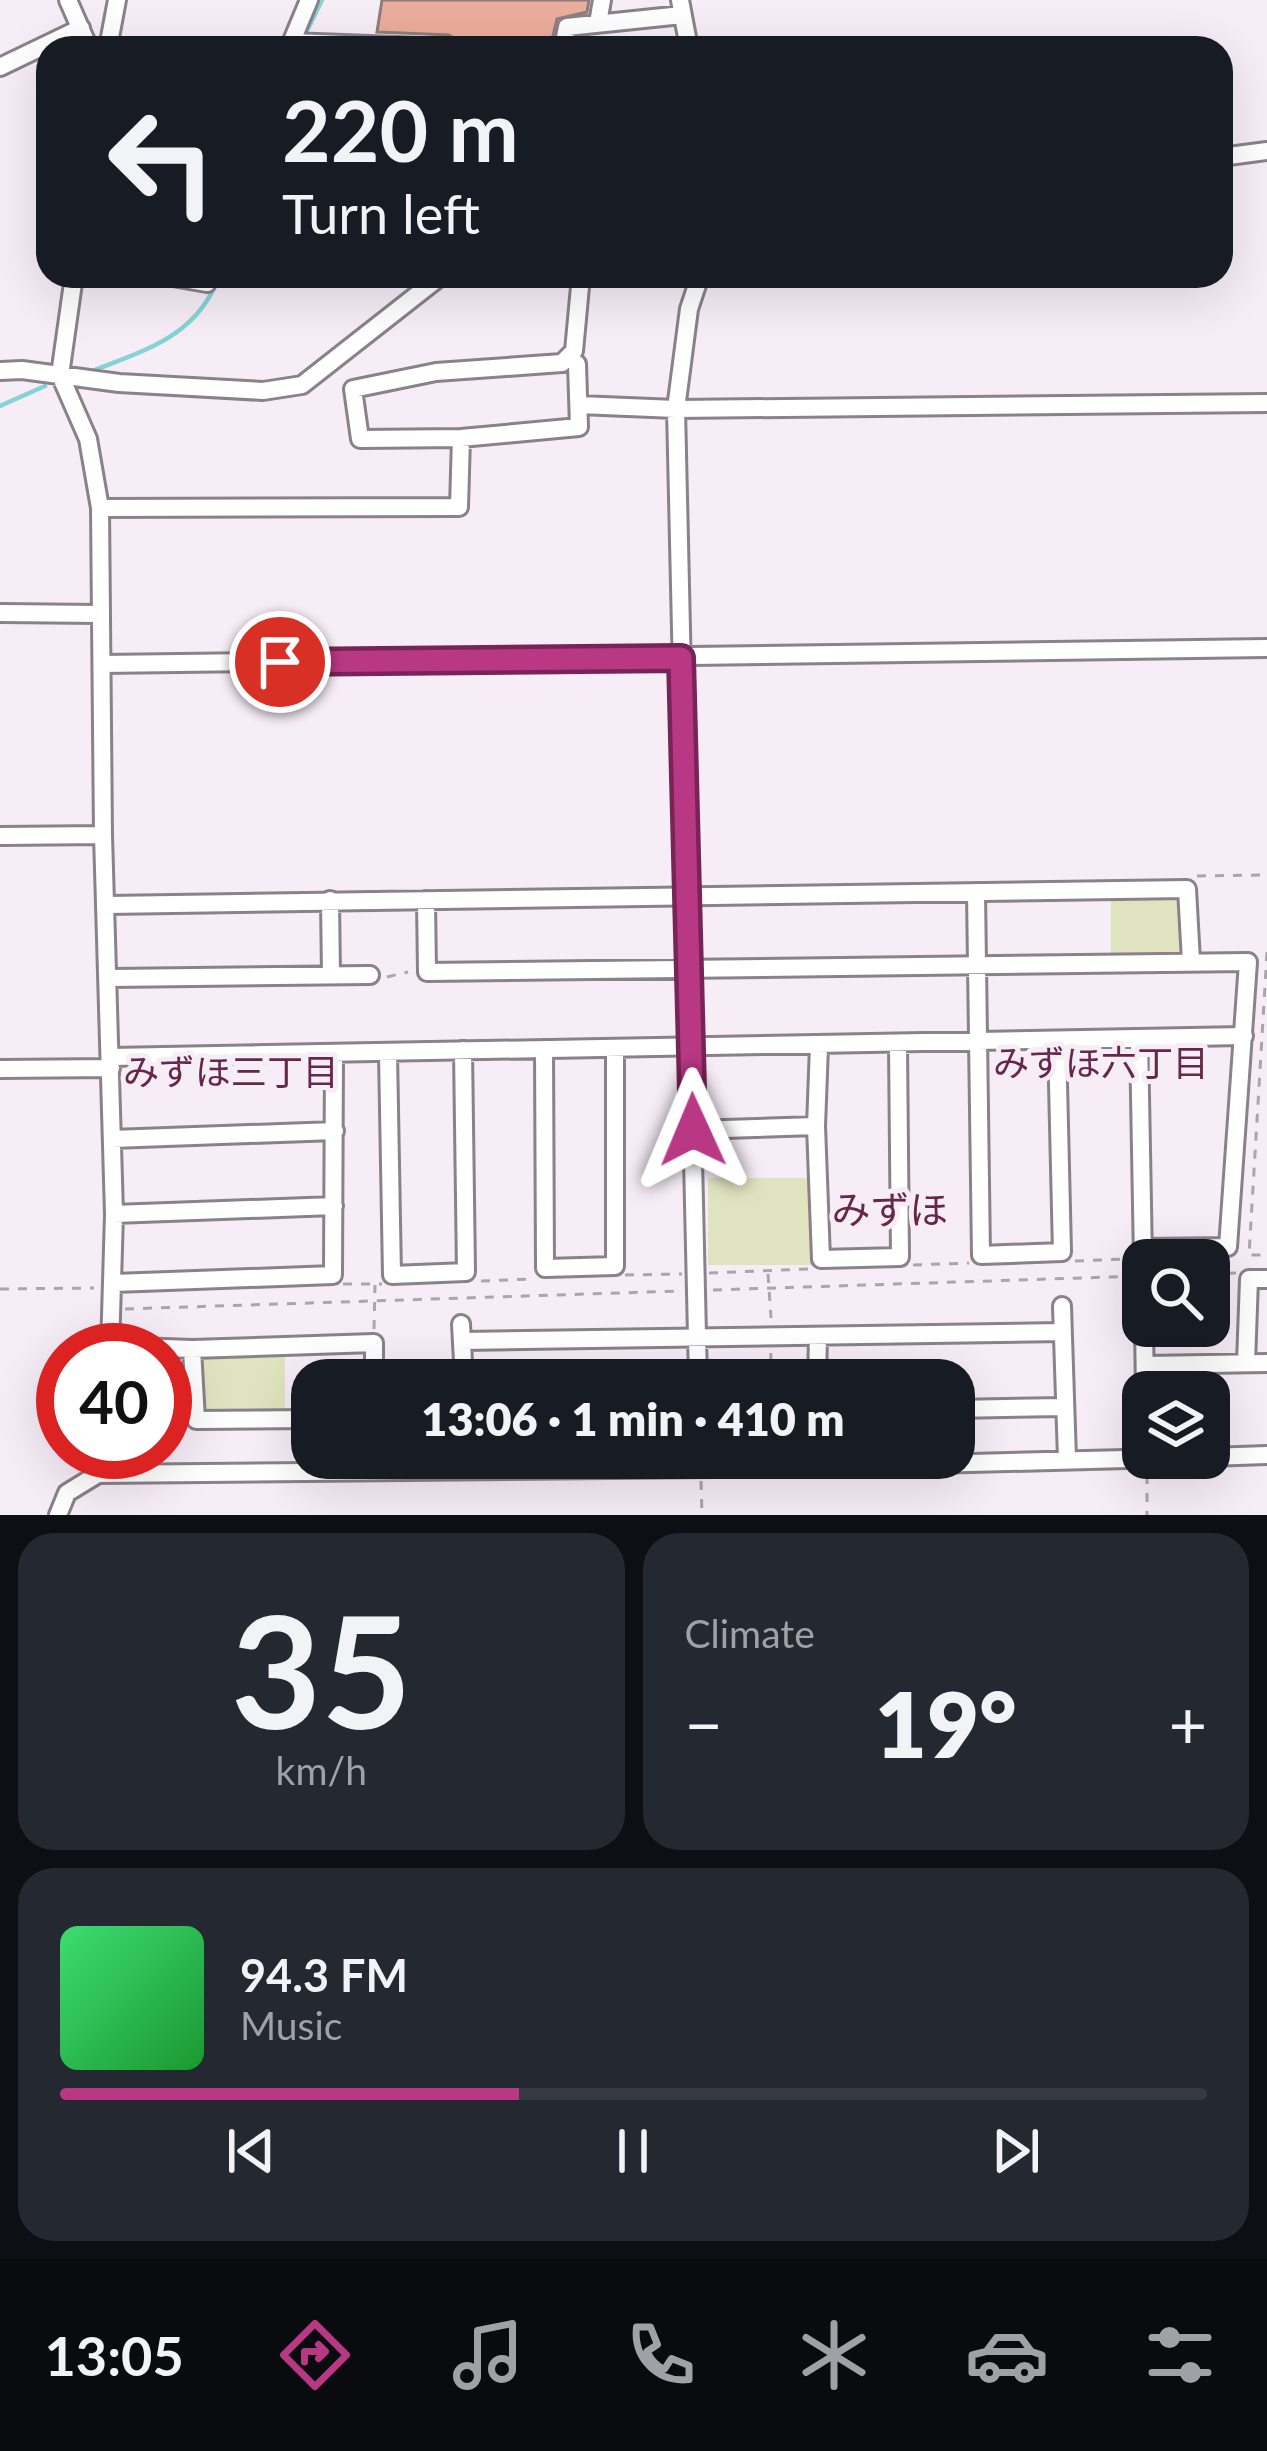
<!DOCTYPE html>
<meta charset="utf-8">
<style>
:root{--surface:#171b24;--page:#242831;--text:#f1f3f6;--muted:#9ea1a6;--line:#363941;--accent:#b93884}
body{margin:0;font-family:Lato,"Noto Sans JP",sans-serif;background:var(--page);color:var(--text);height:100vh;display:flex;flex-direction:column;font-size:45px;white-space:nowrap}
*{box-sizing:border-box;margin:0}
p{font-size:39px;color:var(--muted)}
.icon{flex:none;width:66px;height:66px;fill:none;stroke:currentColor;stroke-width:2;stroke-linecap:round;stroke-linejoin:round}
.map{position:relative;height:1515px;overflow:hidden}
.drawer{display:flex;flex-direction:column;gap:18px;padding:18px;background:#0d0f14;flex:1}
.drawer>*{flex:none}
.hud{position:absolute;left:36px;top:36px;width:1197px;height:252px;border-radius:36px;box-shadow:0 12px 48px #0002;background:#171b24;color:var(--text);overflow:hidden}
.buttons{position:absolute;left:1122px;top:1239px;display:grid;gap:24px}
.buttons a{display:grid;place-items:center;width:108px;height:108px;border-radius:24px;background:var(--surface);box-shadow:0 12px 48px #0002;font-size:60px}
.speed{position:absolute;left:36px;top:1323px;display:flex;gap:24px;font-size:60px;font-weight:700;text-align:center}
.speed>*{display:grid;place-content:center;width:156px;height:156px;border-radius:50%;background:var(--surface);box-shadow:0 12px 48px #0002;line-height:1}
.speed .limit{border:18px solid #d22;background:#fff;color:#111}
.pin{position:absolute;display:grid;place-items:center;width:102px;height:102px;color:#fff;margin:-51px;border:6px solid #fff;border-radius:50%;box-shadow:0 3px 12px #0007}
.me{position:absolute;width:132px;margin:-66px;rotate:359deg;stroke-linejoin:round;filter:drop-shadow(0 0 9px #0008)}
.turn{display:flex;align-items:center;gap:42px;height:252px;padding:0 48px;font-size:54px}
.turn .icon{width:156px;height:156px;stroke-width:2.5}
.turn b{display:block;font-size:84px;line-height:102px}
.big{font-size:90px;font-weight:800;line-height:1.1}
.drawer .widget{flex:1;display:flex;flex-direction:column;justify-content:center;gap:18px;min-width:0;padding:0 42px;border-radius:36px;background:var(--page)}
.drawer .dial{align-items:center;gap:0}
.dial b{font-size:156px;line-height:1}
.song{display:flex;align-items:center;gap:36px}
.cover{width:144px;height:144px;border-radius:18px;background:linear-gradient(135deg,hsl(140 70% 55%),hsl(130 70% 35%))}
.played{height:12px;border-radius:6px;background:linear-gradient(90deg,var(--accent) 40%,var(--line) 40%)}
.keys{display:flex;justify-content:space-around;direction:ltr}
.heat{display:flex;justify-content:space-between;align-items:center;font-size:66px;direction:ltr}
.drawer .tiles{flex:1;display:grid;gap:18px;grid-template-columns:1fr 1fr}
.widget:last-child{grid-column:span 2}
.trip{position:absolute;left:291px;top:1359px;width:684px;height:120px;border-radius:36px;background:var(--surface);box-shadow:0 12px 48px #0002;font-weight:800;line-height:120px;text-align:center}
.dock{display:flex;height:192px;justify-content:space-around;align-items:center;background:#090b0e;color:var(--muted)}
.dock .icon{width:84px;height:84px}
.dock .selected{color:var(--accent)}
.dock b{font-size:54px;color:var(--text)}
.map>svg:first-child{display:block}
</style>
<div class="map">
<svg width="1267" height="1515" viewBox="0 0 1267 1515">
<rect width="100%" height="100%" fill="#f7edf7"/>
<path fill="#e0e3bf" d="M1181,899L1183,953L1111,954V900Z
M708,1178H812V1265H708Z
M285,1354V1413L202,1415L200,1355Z"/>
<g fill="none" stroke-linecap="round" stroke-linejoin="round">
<path stroke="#86d3d6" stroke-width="4.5" d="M304,37L322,0
M95,370C148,349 198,335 219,276
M0,406L45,386"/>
</g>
<path fill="#ebad9c" stroke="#8c7e7b" stroke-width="3" d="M382,0H589L587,12L557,19L550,48L461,43L449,35L377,32Z"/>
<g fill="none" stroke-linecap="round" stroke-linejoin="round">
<defs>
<path id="minor" d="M68,0L89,48
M680,0L689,48
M598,23L602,0
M291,42L449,48
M108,48L117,0
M289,48L309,0
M563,48L567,27L682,15
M0,67L81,28
M1221,157L1267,151
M74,276L60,375L88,439L100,508L103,835L114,1214L110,1350
M167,276L207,283L210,276
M568,357L577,364L579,427L461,438L360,439L353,389L436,372L562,363L574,351L581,276
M0,371L22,370L119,383L263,391L302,385L441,276
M579,405L676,409L1267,403
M100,508L459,507L461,438
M0,613L100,614
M102,664L1267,648
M0,836L103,835
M976,892L981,1255L1062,1252L1057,1041
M330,900L331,975
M426,900L427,972L1248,962L1228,1247L1143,1248
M107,905L1187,889L1191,961
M110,978L370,975
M1139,1040L1143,1260
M819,1046L816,1126L821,1259L900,1257L898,1044
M544,1049L545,1268L615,1266V1049
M388,1053L392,1275L466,1272L463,1050
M111,1057L1244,1036
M0,1069L111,1068
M693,1130L816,1126
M112,1139L335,1131
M114,1214L334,1206
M114,1283L333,1275L334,1054
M1062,1306L1067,1459
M461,1324L464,1380
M1144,1326L1145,1392
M463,1341L1062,1332
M111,1346L192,1349L374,1343V1380
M192,1349L196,1420L312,1419
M1246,1363L1249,1279H1267
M1145,1365L1267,1363
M698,1380L676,409L689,309L700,276
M817,1380L818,1337
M954,1409L1064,1407
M1209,1457L1267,1455
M98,1474L100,1452
M58,1515L67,1493L98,1474L819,1467L1165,1458"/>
</defs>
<use href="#minor" stroke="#8b818a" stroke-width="22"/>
<path stroke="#aca5ac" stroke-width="3" stroke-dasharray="9 9" stroke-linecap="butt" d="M1197,876L1267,875
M1267,952L1249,1255H1267
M387,977L408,972
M1075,1261L1125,1259
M913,1265L969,1263
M709,1273L808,1269
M768,1274L771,1318
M1209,1274L1237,1273
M625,1275L682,1274
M481,1281L532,1279
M343,1284H382
M0,1289L94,1288
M713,1290L1141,1276
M125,1309L679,1291
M374,1329L375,1285
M712,1380L768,1378
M770,1380L771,1352
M1147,1475V1515
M701,1481L702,1515"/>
<use href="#minor" stroke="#fff" stroke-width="16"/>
</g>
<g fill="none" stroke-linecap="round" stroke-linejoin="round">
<defs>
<path id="route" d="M280,662L681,658L693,1130"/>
</defs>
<use href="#route" stroke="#782456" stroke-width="30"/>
<use href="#route" stroke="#b93884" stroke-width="21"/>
</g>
<g text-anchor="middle" stroke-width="10" stroke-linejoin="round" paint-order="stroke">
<g font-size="36" fill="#65274a" stroke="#f7edf7">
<text x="1101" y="1076">みずほ六丁目</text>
<text x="231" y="1085">みずほ三丁目</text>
</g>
<g font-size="39" fill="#65274a" stroke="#f7edf7">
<text x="890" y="1224">みずほ</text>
</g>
</g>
</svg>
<div class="buttons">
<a><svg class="icon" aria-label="search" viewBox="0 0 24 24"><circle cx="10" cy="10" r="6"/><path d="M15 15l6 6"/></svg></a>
<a><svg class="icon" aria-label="layers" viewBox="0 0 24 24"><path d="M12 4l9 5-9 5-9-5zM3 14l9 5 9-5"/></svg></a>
</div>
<div class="speed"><div class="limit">40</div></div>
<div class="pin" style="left:280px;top:662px;background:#d93025"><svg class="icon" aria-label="arrive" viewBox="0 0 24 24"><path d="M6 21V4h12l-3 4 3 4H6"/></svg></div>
<svg class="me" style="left:693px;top:1130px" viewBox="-20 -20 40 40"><path d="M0-17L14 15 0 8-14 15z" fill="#b93884" stroke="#fff" stroke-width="4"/></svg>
<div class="trip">13:06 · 1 min · 410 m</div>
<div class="hud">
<div class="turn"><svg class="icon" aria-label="left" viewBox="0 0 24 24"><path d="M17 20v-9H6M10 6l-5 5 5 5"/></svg><div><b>220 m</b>Turn left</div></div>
</div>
</div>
<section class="drawer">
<div class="tiles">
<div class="widget dial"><b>35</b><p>km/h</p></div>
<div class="widget"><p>Climate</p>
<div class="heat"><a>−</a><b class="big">19°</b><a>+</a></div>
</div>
<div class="widget">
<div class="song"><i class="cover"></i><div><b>94.3 FM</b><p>Music</p></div></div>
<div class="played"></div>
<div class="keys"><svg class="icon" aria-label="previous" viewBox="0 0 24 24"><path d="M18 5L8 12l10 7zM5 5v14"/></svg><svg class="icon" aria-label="pause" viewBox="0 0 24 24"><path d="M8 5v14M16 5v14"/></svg><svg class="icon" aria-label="next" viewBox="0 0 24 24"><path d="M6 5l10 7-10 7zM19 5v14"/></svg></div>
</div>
</div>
</section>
<nav class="dock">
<b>13:05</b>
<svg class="icon selected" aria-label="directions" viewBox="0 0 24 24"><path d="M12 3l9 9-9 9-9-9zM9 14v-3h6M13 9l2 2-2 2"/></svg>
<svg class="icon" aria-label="music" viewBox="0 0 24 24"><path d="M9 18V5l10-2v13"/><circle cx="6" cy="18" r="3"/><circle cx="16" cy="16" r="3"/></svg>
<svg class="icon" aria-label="phone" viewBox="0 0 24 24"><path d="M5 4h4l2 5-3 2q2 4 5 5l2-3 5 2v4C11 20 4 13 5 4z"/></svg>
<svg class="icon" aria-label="climate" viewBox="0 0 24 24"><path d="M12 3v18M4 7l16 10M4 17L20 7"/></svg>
<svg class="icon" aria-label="car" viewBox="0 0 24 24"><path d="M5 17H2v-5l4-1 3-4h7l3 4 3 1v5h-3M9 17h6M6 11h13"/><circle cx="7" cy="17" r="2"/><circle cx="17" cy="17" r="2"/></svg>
<svg class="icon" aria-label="filters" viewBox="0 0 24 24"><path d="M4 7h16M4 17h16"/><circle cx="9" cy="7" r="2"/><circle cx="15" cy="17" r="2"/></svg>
</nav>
